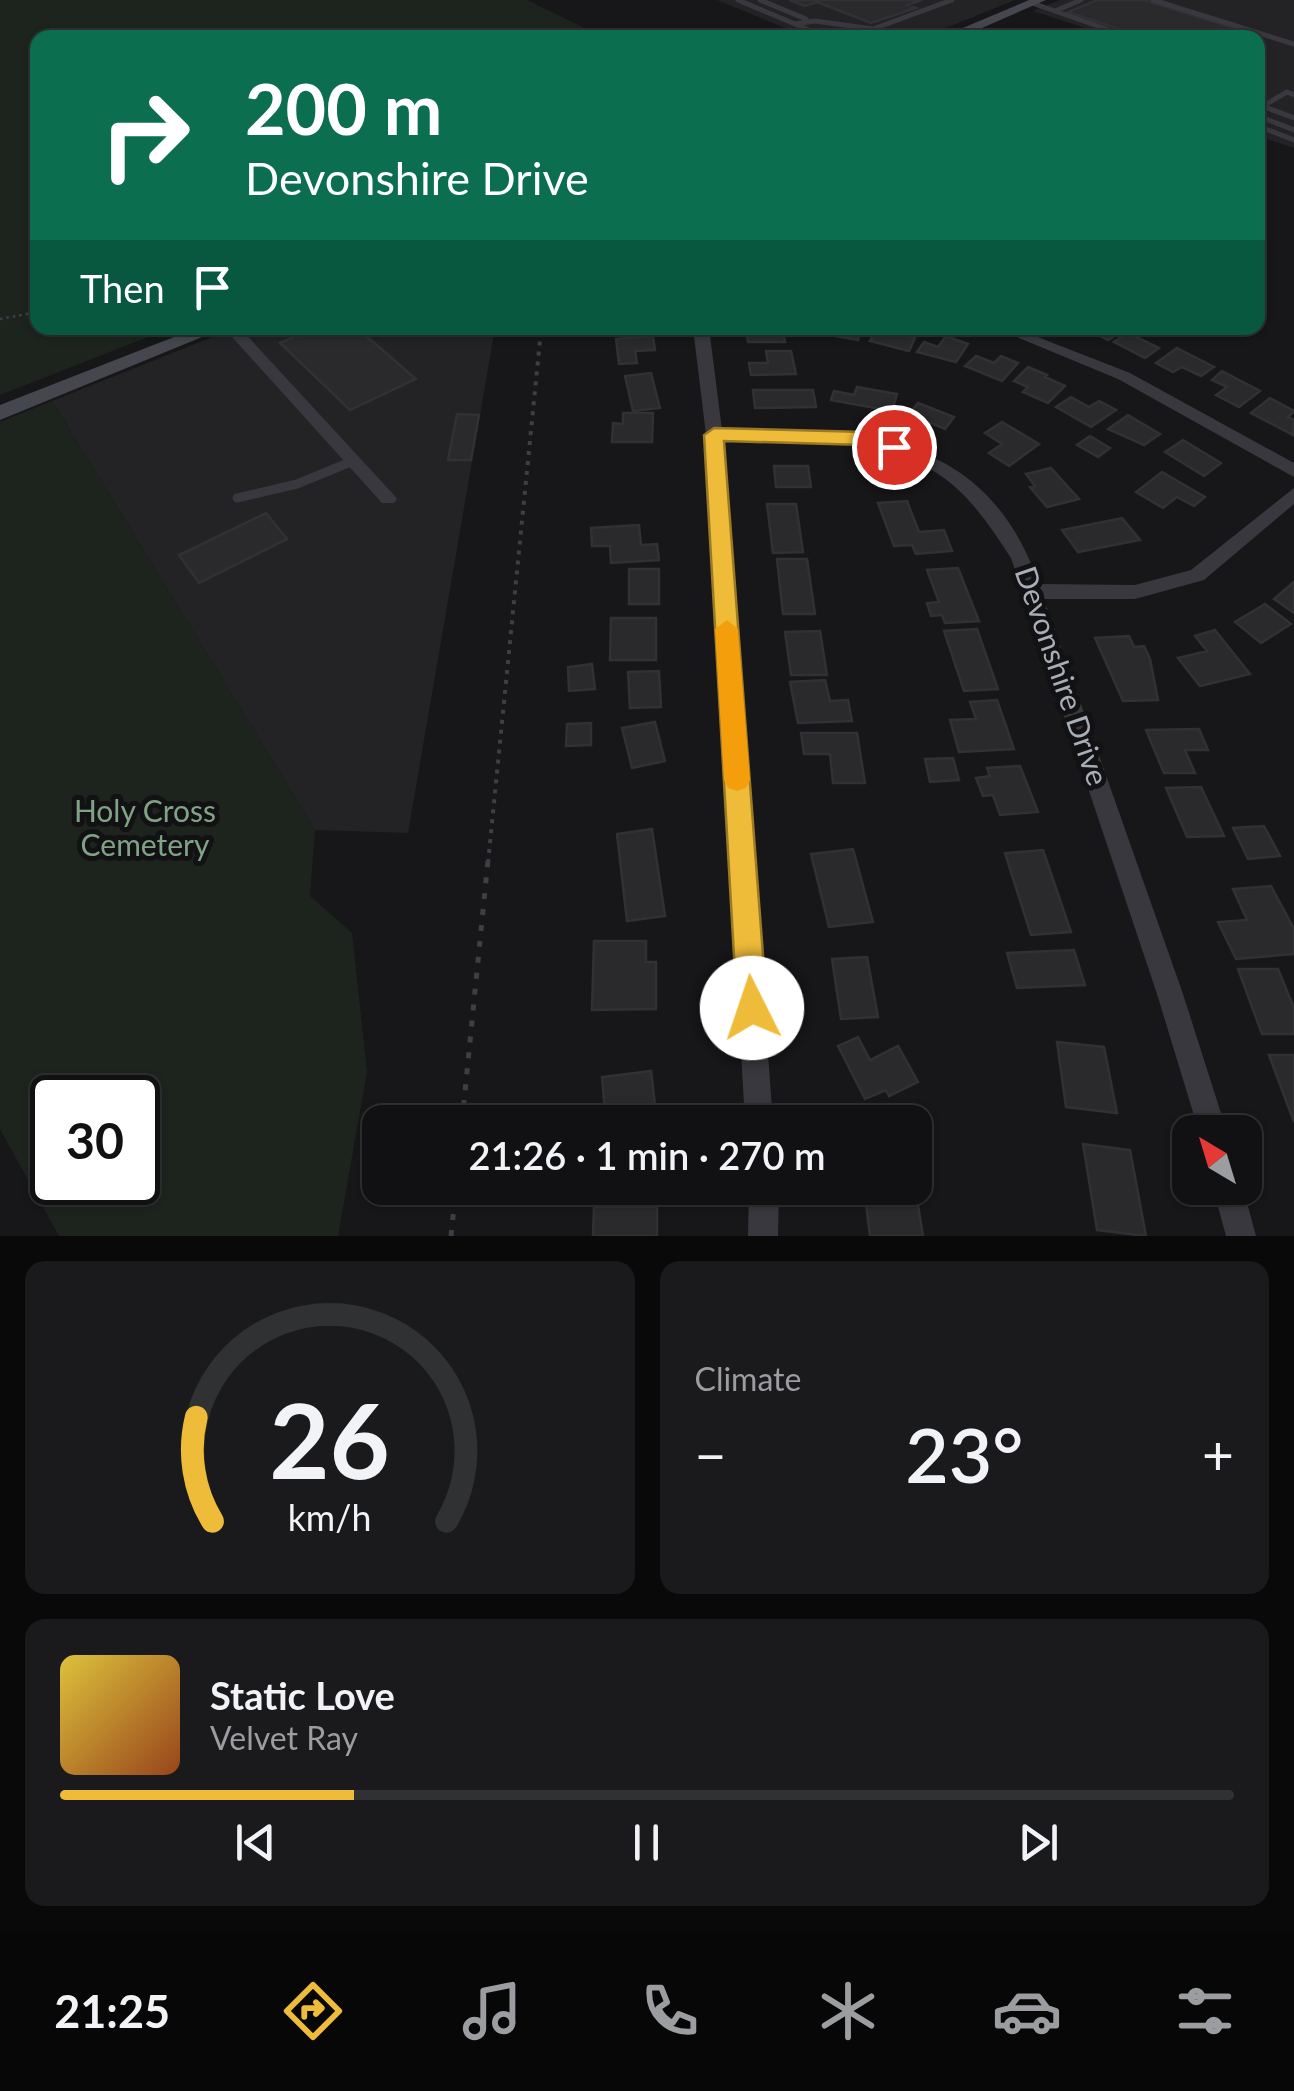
<!DOCTYPE html>
<meta charset="utf-8">
<style>
:root{--surface:#111113;--page:#1a1a1c;--text:#f1f3f6;--muted:#9c9da0;--line:#303133;--accent:#efbc39}
body{margin:0;font-family:Lato,sans-serif;background:var(--page);color:var(--text);height:100vh;display:flex;flex-direction:column;font-size:38px;white-space:nowrap}
*{box-sizing:border-box;margin:0}
p{font-size:32px;color:var(--muted)}
.icon{flex:none;width:55px;height:55px;fill:none;stroke:currentColor;stroke-width:2;stroke-linecap:round;stroke-linejoin:round}
.map{position:relative;height:1236px;overflow:hidden}
.details{display:flex;flex-direction:column;gap:25px;padding:25px;background:#09090a;flex:1}
.details>*{flex:none}
.hud{position:absolute;left:30px;top:30px;width:1235px;height:305px;border-radius:20px;box-shadow:0 2px 8px #0004,0 0 0 2px var(--line);background:#0b6e4f;color:#fff;overflow:hidden}
.needle{width:65px;rotate:322deg}
.buttons{position:absolute;left:1172px;top:1115px;display:grid;gap:20px}
.buttons a{display:grid;place-items:center;width:90px;height:90px;border-radius:20px;background:var(--surface);box-shadow:0 2px 8px #0004,0 0 0 2px var(--line);font-size:50px}
.speed{position:absolute;left:30px;top:1075px;display:flex;gap:20px;font-size:50px;font-weight:700;text-align:center}
.speed>*{display:grid;place-content:center;width:130px;height:130px;border-radius:50%;background:var(--surface);box-shadow:0 2px 8px #0004,0 0 0 2px var(--line);line-height:1}
.speed .limit{border:5px solid #111;border-radius:15px;background:#fff;color:#111}
.pin{position:absolute;display:grid;place-items:center;width:85px;height:85px;color:#fff;margin:-42px;border:5px solid #fff;border-radius:50%;box-shadow:0 2px 10px #0007}
.me{position:absolute;width:110px;margin:-55px;rotate:356deg;stroke-linejoin:round;filter:drop-shadow(0 0 8px #0008)}
.turn{display:flex;align-items:center;gap:35px;height:210px;padding:0 50px;font-size:45px}
.turn .icon{width:130px;height:130px;stroke-width:2.5}
.turn b{display:block;font-size:70px;line-height:85px}
.then{display:flex;align-items:center;height:95px;padding:0 50px;background:#0003;gap:20px;font-size:38px}
.big{font-size:75px;font-weight:600;line-height:1.1}
.details .widget{flex:1;display:flex;flex-direction:column;justify-content:center;gap:15px;min-width:0;padding:0 35px;border-radius:20px;background:var(--page)}
.details .dial{align-items:center;gap:0}
.dial svg{height:260px;overflow:visible;fill:none;stroke:var(--line);stroke-width:7;stroke-linecap:round;text-anchor:middle}
.dial text{fill:var(--text);stroke:none}
.song{display:flex;align-items:center;gap:30px}
.cover{width:120px;height:120px;border-radius:15px;background:linear-gradient(135deg,hsl(50 70% 55%),hsl(20 70% 35%))}
.played{height:10px;border-radius:5px;background:linear-gradient(90deg,var(--accent) 25%,var(--line) 25%)}
.keys{display:flex;justify-content:space-around;direction:ltr}
.heat{display:flex;justify-content:space-between;align-items:center;font-size:55px;direction:ltr}
.details .tiles{flex:1;display:grid;gap:25px;grid-template-columns:1fr 1fr}
.widget:last-child{grid-column:span 2}
.trip{position:absolute;left:362px;top:1105px;width:570px;height:100px;border-radius:20px;background:var(--surface);box-shadow:0 2px 8px #0004,0 0 0 2px var(--line);font-weight:600;line-height:100px;text-align:center}
.tabs{display:flex;height:160px;justify-content:space-around;align-items:center;background:#070708;color:var(--muted)}
.tabs .icon{width:70px;height:70px}
.tabs .active{color:var(--accent)}
.tabs b{font-size:45px;color:var(--text)}
.map>svg:first-child{display:block}
</style>
<div class="map">
<svg width="1294" height="1236" viewBox="0 0 1294 1236">
<rect width="100%" height="100%" fill="#171719"/>
<path fill="#232326" d="M717,0H1015L921,38L807,37Z
M1060,0H1294V148L1258,136V91L1262,88L1258,86V38L1113,37L1033,11Z
M235,328H495L408,833L315,830L52,401Z"/>
<path fill="#1d241e" fill-rule="evenodd" d="M0,0H527L599,35L38,38V328H171L0,395Z
M52,401L315,830L310,896L352,933L367,1072L338,1236H59L0,1129V422ZM52,1098H138V1182H52Z"/>
<path fill="#2a2a2d" stroke="#313135" stroke-width="2.5" d="M789,0H922L907,5L916,8L871,23L817,2L805,6Z
M1097,0H1144L1259,36L1147,38L1068,12Z
M305,328H357L416,379L350,410L280,343L308,331Z
M746,328H782L785,342H748Z
M821,328H861L858,340L819,333Z
M877,328L915,338L909,351L870,341Z
M1092,328H1127L1108,340L1089,330Z
M1128,333L1159,348L1145,358L1114,342Z
M653,336L655,350L635,351L637,363L619,364L616,339Z
M946,336L968,344L956,362L917,352L924,342L938,347Z
M1177,348L1214,367L1201,376L1182,367L1173,372L1156,363Z
M766,351H791L796,374L751,375L749,363H768Z
M976,356L994,363L1001,356L1018,363L1002,381L965,366Z
M1028,367L1047,375L1045,377L1065,386L1048,403L1023,392L1028,387L1014,381Z
M1222,371L1260,391L1239,407L1216,395L1227,387L1212,380Z
M651,373L660,408L633,411L625,376Z
M857,387L897,394L892,411L831,400L834,391L854,395Z
M753,390H813L816,407L755,408Z
M1071,397L1089,407L1099,401L1116,410L1091,427L1056,407Z
M1270,398L1294,411L1288,417L1294,420L1293,435L1251,413Z
M918,403L954,417L945,429L909,414Z
M623,413H653L652,442H612L613,423L623,424Z
M457,414L479,415L471,460H448Z
M1128,415L1160,434L1144,445L1108,429Z
M1002,422L1039,444L1009,466L989,453L1002,444L985,433Z
M1090,436L1110,448L1098,457L1077,445Z
M1183,440L1221,463L1204,476L1165,452Z
M774,466H808L811,487H776Z
M1051,468L1079,499L1047,507L1030,487L1035,486L1026,474Z
M1162,472L1205,497L1194,506L1177,497L1163,508L1136,492Z
M907,501L919,532L944,530L952,551L916,554L912,545L894,546L878,503Z
M767,504H796L803,552L773,553Z
M266,513L287,539L199,583L179,555Z
M1122,518L1140,540L1078,552L1062,530Z
M639,525L641,545L657,544L659,560L611,563L610,546H592L591,528Z
M777,559H807L815,614H783Z
M958,568L979,621L945,623L942,615L931,616L927,603L939,602L927,570Z
M629,569H659V604H629Z
M1294,582V613L1274,599Z
M1265,604L1291,624L1261,643L1235,622Z
M611,618H656V660H610Z
M977,629L998,689L964,691L944,631Z
M1215,630L1250,674L1200,686L1178,658L1207,651L1195,636Z
M820,631L827,675H791L785,632Z
M1129,636L1134,647L1144,646L1150,659L1158,700L1123,701L1095,638Z
M592,664L595,689L569,691L568,667Z
M659,671L661,707L630,708L628,672Z
M825,680L830,701L848,700L852,721L798,723L790,682Z
M997,700L1014,749L959,752L950,720L976,719L970,702Z
M655,722L665,761L632,768L622,728Z
M591,723V745L566,746L567,724Z
M1199,729L1208,750H1185L1195,773H1164L1146,730Z
M801,733H857L865,783H833L830,754H804Z
M953,758L959,780L930,782L925,759Z
M1020,766L1038,812L1000,815L993,795L983,796L976,778L990,776L987,768Z
M1201,787L1224,836L1187,837L1166,788Z
M1264,826L1280,856L1248,859L1233,828Z
M652,829L665,916L627,921L617,834Z
M853,849L873,922L829,927L811,854Z
M1043,850L1071,932L1031,935L1005,853Z
M1271,886L1294,929V954L1236,959L1218,922L1247,920L1233,889Z
M594,941H646V962H656V1009L592,1010Z
M1074,950L1085,985L1017,988L1007,953Z
M867,957L878,1017L841,1019L832,959Z
M1238,969H1278L1294,1008V1034H1262Z
M858,1037L870,1060L898,1046L918,1082L889,1096L886,1090L865,1099L838,1046Z
M1057,1042L1104,1047L1117,1113L1066,1107Z
M1269,1055H1294V1122Z
M651,1071L657,1122H606L602,1077Z
M1083,1144L1130,1150L1146,1236L1097,1230Z
M915,1187L923,1236H870L864,1188Z
M594,1207H657V1236H593Z"/>
<g fill="none" stroke-linecap="round" stroke-linejoin="round">
<path stroke="#3e3f45" stroke-width="2.5" stroke-dasharray="2.5 4" stroke-linecap="butt" d="M0,319L38,312
M541,332V328"/>
<path stroke="#3e3f45" stroke-width="4" stroke-dasharray="4 6" stroke-linecap="butt" d="M488,863L541,330"/>
<path stroke="#3e3f45" stroke-width="5" stroke-dasharray="6 10" stroke-linecap="butt" d="M462,1122L488,860
M451,1236L456,1188"/>
<path stroke="#38383e" stroke-width="5" d="M738,0L795,24
M760,0L806,19
M1153,0L1294,44
M1032,3L1132,38
M1055,11L1081,0
M827,38L795,24L815,21L873,29L952,0
M1262,106L1294,118
M1258,109L1287,92L1294,95
M1258,116L1294,130
M1258,126L1294,140"/>
<path stroke="#38383e" stroke-width="9" d="M237,498L297,484L353,461"/>
<path fill="#38383e" fill-rule="evenodd" d="M224,328H240L394,495L397,499L394,503H382Z
M693,328H709L722,430C860,430 985,429 1039,584L1135,585L1191,570L1294,488V504L1204,580L1135,599H1044L1183,994L1227,1132H1199L1157,994L1011,558C994,532 977,506 953,485C891,432 800,441 723,441L773,1122H745L706,435Z
M995,328H1015L1130,373L1294,463V477L1118,379Z
M749,1188H779L778,1236H748Z
M1213,1188H1243L1256,1236H1226Z"/>
<path fill="#46474e" fill-rule="evenodd" d="M1029,0H1046L959,38H939Z
M197,328H224L0,420V405Z"/>
</g>
<path fill="#efbc39" stroke="#9b7a25" stroke-width="2.5" d="M714,428L865,432L901,443L904,447L894,454L865,445L724,441L767,1008L762,1019L752,1023L741,1019L737,1008L704,435Z"/>
<path fill="#f59e0b" d="M727,620L738,629L750,780L746,788L737,791L728,788L724,780L715,629Z"/>
<g text-anchor="middle" stroke-width="10" stroke-linejoin="round" paint-order="stroke">
<g font-size="30" fill="#a9adb8" stroke="#121214">
<text transform="translate(1061 676) rotate(71)" y="10">Devonshire Drive</text>
</g>
<g font-size="30" fill="#81a385" stroke="#121214">
<text x="145" y="822">Holy Cross<tspan x="145" dy="34">Cemetery</tspan></text>
</g>
</g>
</svg>
<div class="buttons">
<a><svg class="needle" viewBox="-14 -14 28 28"><path d="M0-13l5 13h-10z" fill="#e53935"/><path d="M0 13l5-13h-10z" fill="#9c9da0"/></svg></a>
</div>
<div class="speed"><div class="limit">30</div></div>
<div class="pin" style="left:894px;top:447px;background:#d93025"><svg class="icon" aria-label="arrive" viewBox="0 0 24 24"><path d="M6 21V4h12l-3 4 3 4H6"/></svg></div>
<svg class="me" style="left:752px;top:1008px" viewBox="-20 -20 40 40"><circle r="19" fill="#fff"/><path d="M0-13L10 11 0 6-10 11z" fill="#efbc39"/></svg>
<div class="trip">21:26 · 1 min · 270 m</div>
<div class="hud">
<div class="turn"><svg class="icon" aria-label="right" viewBox="0 0 24 24"><path d="M7 20v-9h11M14 6l5 5-5 5"/></svg><div><b>200 m</b>Devonshire Drive</div></div>
<div class="then">Then<svg class="icon" aria-label="arrive" viewBox="0 0 24 24"><path d="M6 21V4h12l-3 4 3 4H6"/></svg></div>
</div>
</div>
<section class="details">
<div class="tiles">
<div class="widget dial"><svg viewBox="0 0 100 80">
<path d="M14 69A42 42 0 1 1 86 69"/>
<path d="M14 69A42 42 0 0 1 9 37" stroke="#efbc39"/>
<text x="50" y="56" font-size="32" font-weight="700">26</text>
<text x="50" y="72" font-size="11">km/h</text>
</svg></div>
<div class="widget"><p>Climate</p>
<div class="heat"><a>−</a><b class="big">23°</b><a>+</a></div>
</div>
<div class="widget">
<div class="song"><i class="cover"></i><div><b>Static Love</b><p>Velvet Ray</p></div></div>
<div class="played"></div>
<div class="keys"><svg class="icon" aria-label="previous" viewBox="0 0 24 24"><path d="M18 5L8 12l10 7zM5 5v14"/></svg><svg class="icon" aria-label="pause" viewBox="0 0 24 24"><path d="M8 5v14M16 5v14"/></svg><svg class="icon" aria-label="next" viewBox="0 0 24 24"><path d="M6 5l10 7-10 7zM19 5v14"/></svg></div>
</div>
</div>
</section>
<nav class="tabs">
<b>21:25</b>
<svg class="icon active" aria-label="directions" viewBox="0 0 24 24"><path d="M12 3l9 9-9 9-9-9zM9 14v-3h6M13 9l2 2-2 2"/></svg>
<svg class="icon" aria-label="music" viewBox="0 0 24 24"><path d="M9 18V5l10-2v13"/><circle cx="6" cy="18" r="3"/><circle cx="16" cy="16" r="3"/></svg>
<svg class="icon" aria-label="phone" viewBox="0 0 24 24"><path d="M5 4h4l2 5-3 2q2 4 5 5l2-3 5 2v4C11 20 4 13 5 4z"/></svg>
<svg class="icon" aria-label="climate" viewBox="0 0 24 24"><path d="M12 3v18M4 7l16 10M4 17L20 7"/></svg>
<svg class="icon" aria-label="car" viewBox="0 0 24 24"><path d="M5 17H2v-5l4-1 3-4h7l3 4 3 1v5h-3M9 17h6M6 11h13"/><circle cx="7" cy="17" r="2"/><circle cx="17" cy="17" r="2"/></svg>
<svg class="icon" aria-label="filters" viewBox="0 0 24 24"><path d="M4 7h16M4 17h16"/><circle cx="9" cy="7" r="2"/><circle cx="15" cy="17" r="2"/></svg>
</nav>
